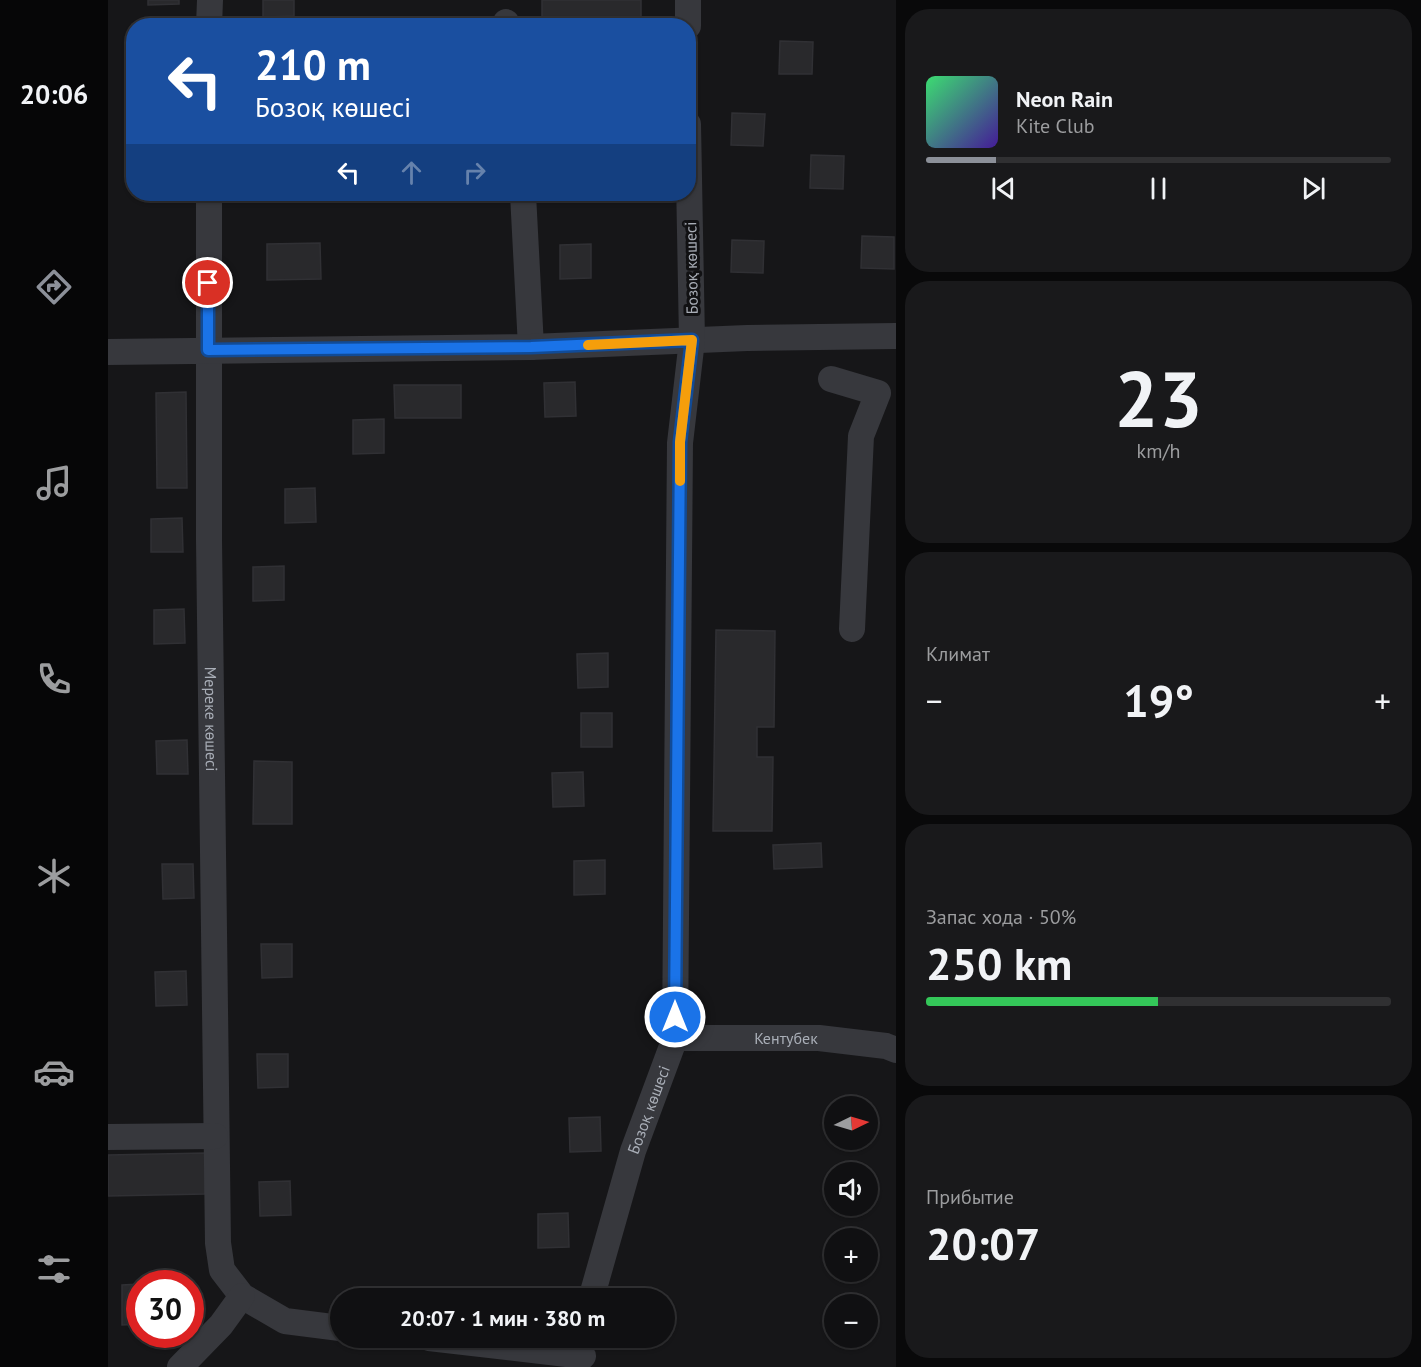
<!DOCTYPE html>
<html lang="ru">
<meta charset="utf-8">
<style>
:root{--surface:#101012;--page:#19191b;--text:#f1f3f6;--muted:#9c9d9f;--line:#303032;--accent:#8c9099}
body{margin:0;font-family:"PT Sans",sans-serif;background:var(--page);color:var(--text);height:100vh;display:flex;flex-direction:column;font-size:22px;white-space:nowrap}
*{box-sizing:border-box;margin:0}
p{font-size:20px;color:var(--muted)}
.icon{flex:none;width:33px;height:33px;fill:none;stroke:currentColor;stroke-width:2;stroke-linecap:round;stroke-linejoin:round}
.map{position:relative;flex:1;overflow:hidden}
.details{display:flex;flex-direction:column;gap:9px;padding:9px;background:#09090a;width:525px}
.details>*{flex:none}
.banner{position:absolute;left:18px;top:18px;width:570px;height:183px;border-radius:24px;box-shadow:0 2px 4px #0004,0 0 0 2px var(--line);background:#1a4fa0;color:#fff;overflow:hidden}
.needle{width:39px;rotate:85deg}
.tools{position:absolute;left:716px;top:1096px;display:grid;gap:12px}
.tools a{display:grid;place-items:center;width:54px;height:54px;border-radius:50%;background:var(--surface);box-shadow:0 2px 4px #0004,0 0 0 2px var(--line);font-size:30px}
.speed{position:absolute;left:18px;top:1270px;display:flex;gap:12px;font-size:30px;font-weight:700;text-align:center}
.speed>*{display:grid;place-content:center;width:78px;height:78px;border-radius:50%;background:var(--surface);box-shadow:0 2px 4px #0004,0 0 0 2px var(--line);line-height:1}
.speed .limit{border:9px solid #d22;background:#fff;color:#111}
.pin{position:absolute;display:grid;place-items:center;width:51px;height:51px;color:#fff;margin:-26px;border:3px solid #fff;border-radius:50%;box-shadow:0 2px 6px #0007}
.me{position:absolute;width:66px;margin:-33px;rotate:0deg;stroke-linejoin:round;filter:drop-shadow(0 0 4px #0008)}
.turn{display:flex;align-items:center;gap:21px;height:126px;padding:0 30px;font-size:27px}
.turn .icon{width:78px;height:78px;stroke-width:2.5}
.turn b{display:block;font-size:42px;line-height:51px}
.lanes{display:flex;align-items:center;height:57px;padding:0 30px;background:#0003;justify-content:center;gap:30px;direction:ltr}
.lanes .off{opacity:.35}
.big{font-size:45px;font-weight:700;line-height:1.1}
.details .widget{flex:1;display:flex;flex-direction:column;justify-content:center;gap:9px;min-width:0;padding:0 21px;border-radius:24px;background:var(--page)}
.details .dial{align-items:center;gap:0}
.dial b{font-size:78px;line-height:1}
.song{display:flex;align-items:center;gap:18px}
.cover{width:72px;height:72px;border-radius:9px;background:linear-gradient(135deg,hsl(140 70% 55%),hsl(260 70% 35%))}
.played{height:6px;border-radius:3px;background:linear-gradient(90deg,var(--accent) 15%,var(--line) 15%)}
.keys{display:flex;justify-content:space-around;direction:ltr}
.heat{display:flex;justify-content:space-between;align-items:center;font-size:33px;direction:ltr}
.charge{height:9px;border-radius:4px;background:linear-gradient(90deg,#34c759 50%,var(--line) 0)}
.trip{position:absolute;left:222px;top:1288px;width:345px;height:60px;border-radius:30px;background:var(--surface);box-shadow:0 2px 4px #0004,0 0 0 2px var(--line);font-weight:700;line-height:60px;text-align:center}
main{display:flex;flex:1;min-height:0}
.tabs{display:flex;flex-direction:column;width:108px;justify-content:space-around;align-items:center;background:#060607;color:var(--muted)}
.tabs .icon{width:42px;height:42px}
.tabs .active{color:var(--accent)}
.tabs b{font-size:27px;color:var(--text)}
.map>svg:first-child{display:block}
</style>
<main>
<nav class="tabs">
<b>20:06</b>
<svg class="icon active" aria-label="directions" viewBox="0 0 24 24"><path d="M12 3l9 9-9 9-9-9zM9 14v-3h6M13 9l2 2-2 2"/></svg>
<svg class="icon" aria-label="music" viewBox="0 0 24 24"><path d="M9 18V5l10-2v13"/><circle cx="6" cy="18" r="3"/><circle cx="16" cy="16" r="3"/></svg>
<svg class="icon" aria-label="phone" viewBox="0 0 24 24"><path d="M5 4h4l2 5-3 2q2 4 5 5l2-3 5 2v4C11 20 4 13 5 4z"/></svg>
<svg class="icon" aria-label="climate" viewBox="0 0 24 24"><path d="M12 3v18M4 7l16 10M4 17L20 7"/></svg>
<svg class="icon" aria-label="car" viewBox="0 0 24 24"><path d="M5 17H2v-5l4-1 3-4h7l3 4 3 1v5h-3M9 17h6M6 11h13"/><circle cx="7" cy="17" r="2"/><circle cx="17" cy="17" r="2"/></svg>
<svg class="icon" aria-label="filters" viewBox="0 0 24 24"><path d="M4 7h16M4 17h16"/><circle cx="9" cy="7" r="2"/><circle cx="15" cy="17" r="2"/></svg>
</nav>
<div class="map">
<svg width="788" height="1367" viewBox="0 0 788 1367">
<rect width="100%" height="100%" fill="#161618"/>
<path fill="#29292c" stroke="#303034" stroke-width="1.5" d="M40,0H71V4L40,5Z
M155,0H186V16L155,17Z
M434,0H533V17L434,19Z
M672,41L705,42L704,74H671Z
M624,113L657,114L655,146L623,145Z
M703,155L736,156L735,189L702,188Z
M754,236L786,237V269L753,268Z
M624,240L656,241L655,273L623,272Z
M212,243L213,279L159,280V244Z
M483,244V278L452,279V245Z
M467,382L468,416L437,417L436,383Z
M286,385H353V418H287Z
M78,392L79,488H49L48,393Z
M276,419V453L245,454V420Z
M207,488L208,522L177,523V489Z
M74,518L75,552H43V519Z
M176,566V600L145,601V567Z
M76,609L77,643L46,644V610Z
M608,630L667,631L666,727H649V757H665L664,831H605Z
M500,653V687L470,688L469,654Z
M473,713H504V747H473Z
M79,740L80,774H49L48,741Z
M146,761L184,762V824H145Z
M475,772L476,806L445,807L444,773Z
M713,843L714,867L666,869L665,845Z
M497,860V894L466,895V861Z
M54,864H85L86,898L55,899Z
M153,944H184V977L154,978Z
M78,971L79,1005L48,1006L47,972Z
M149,1054H180V1087L150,1088Z
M492,1117L493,1151L462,1152L461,1118Z
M97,1153V1194L0,1196V1155Z
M182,1181L183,1215L152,1216L151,1182Z
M460,1213L461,1247L430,1248V1214Z
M32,1284V1324L14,1325V1285Z"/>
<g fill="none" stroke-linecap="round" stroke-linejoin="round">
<g stroke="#37383d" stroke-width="26">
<path d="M101,26L102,0"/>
<path d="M398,26V22"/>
<path d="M580,26V0"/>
<path id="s1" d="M101,194V540L110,1243L114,1270L134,1296L177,1321L232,1328"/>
<path d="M415,194L423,347"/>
<path d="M0,352L423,347L639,338L788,336"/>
<path d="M723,379L770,393L753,436L744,629"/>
<path id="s2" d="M567,1038H711L778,1046L788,1050"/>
<path d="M0,1137L107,1136"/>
<path id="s3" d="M483,1299L525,1151L567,1038L572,443L584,340L580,124"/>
<path d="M321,1338L475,1356"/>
<path d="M72,1367L113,1325L134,1296"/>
</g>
</g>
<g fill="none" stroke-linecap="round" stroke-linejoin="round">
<defs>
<path id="route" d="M100,283V350L423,347L584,340L572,442L567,1017"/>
</defs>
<use href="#route" stroke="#114b97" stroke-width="15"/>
<use href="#route" stroke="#1a73e8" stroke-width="10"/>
<path stroke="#f59e0b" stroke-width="10" d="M480,345L584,340L572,442V481"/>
</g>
<g text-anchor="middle" stroke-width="6" stroke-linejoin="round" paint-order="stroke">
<g font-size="16" fill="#a9aeb7" stroke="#111113">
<text transform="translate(583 268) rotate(-91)" y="6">Бозоқ көшесі</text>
<text dy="6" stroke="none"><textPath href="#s1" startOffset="525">Мереке көшесі</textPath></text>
<text dy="6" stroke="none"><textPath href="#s2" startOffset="111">Кентубек</textPath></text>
<text dy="6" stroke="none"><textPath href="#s3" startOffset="198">Бозоқ көшесі</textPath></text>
</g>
</g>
</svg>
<div class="tools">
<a><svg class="needle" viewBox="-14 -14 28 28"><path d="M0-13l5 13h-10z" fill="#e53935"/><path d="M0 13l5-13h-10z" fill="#9c9d9f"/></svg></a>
<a><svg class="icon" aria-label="sound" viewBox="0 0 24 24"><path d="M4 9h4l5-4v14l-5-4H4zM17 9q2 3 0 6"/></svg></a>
<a>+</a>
<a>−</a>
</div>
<div class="speed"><div class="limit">30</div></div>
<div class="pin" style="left:100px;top:283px;background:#d93025"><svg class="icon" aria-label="arrive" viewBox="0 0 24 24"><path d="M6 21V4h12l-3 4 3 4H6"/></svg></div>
<svg class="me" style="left:567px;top:1017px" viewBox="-20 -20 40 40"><circle r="17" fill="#1a73e8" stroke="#fff" stroke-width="3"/><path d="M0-11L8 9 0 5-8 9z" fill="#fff"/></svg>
<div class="trip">20:07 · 1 мин · 380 m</div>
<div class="banner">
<div class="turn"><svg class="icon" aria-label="left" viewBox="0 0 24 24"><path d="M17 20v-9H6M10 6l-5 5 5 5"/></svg><div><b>210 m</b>Бозоқ көшесі</div></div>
<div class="lanes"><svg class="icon" aria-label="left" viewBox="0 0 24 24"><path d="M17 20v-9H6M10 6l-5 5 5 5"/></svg><svg class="icon off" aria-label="ahead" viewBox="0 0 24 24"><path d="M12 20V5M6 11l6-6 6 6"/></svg><svg class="icon off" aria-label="right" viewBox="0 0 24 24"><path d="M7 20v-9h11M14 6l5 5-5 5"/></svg></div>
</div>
</div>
<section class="details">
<div class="widget">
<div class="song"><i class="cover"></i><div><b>Neon Rain</b><p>Kite Club</p></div></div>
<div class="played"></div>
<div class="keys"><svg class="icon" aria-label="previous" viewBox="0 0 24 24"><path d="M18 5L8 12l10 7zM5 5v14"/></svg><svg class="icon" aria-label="pause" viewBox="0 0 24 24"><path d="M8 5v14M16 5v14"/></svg><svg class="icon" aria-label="next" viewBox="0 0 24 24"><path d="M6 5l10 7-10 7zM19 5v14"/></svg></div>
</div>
<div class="widget dial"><b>23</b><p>km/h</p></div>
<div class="widget"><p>Климат</p>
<div class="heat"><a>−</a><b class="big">19°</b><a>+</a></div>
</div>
<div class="widget"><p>Запас хода · 50%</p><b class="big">250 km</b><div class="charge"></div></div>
<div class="widget"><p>Прибытие</p><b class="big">20:07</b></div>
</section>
</main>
